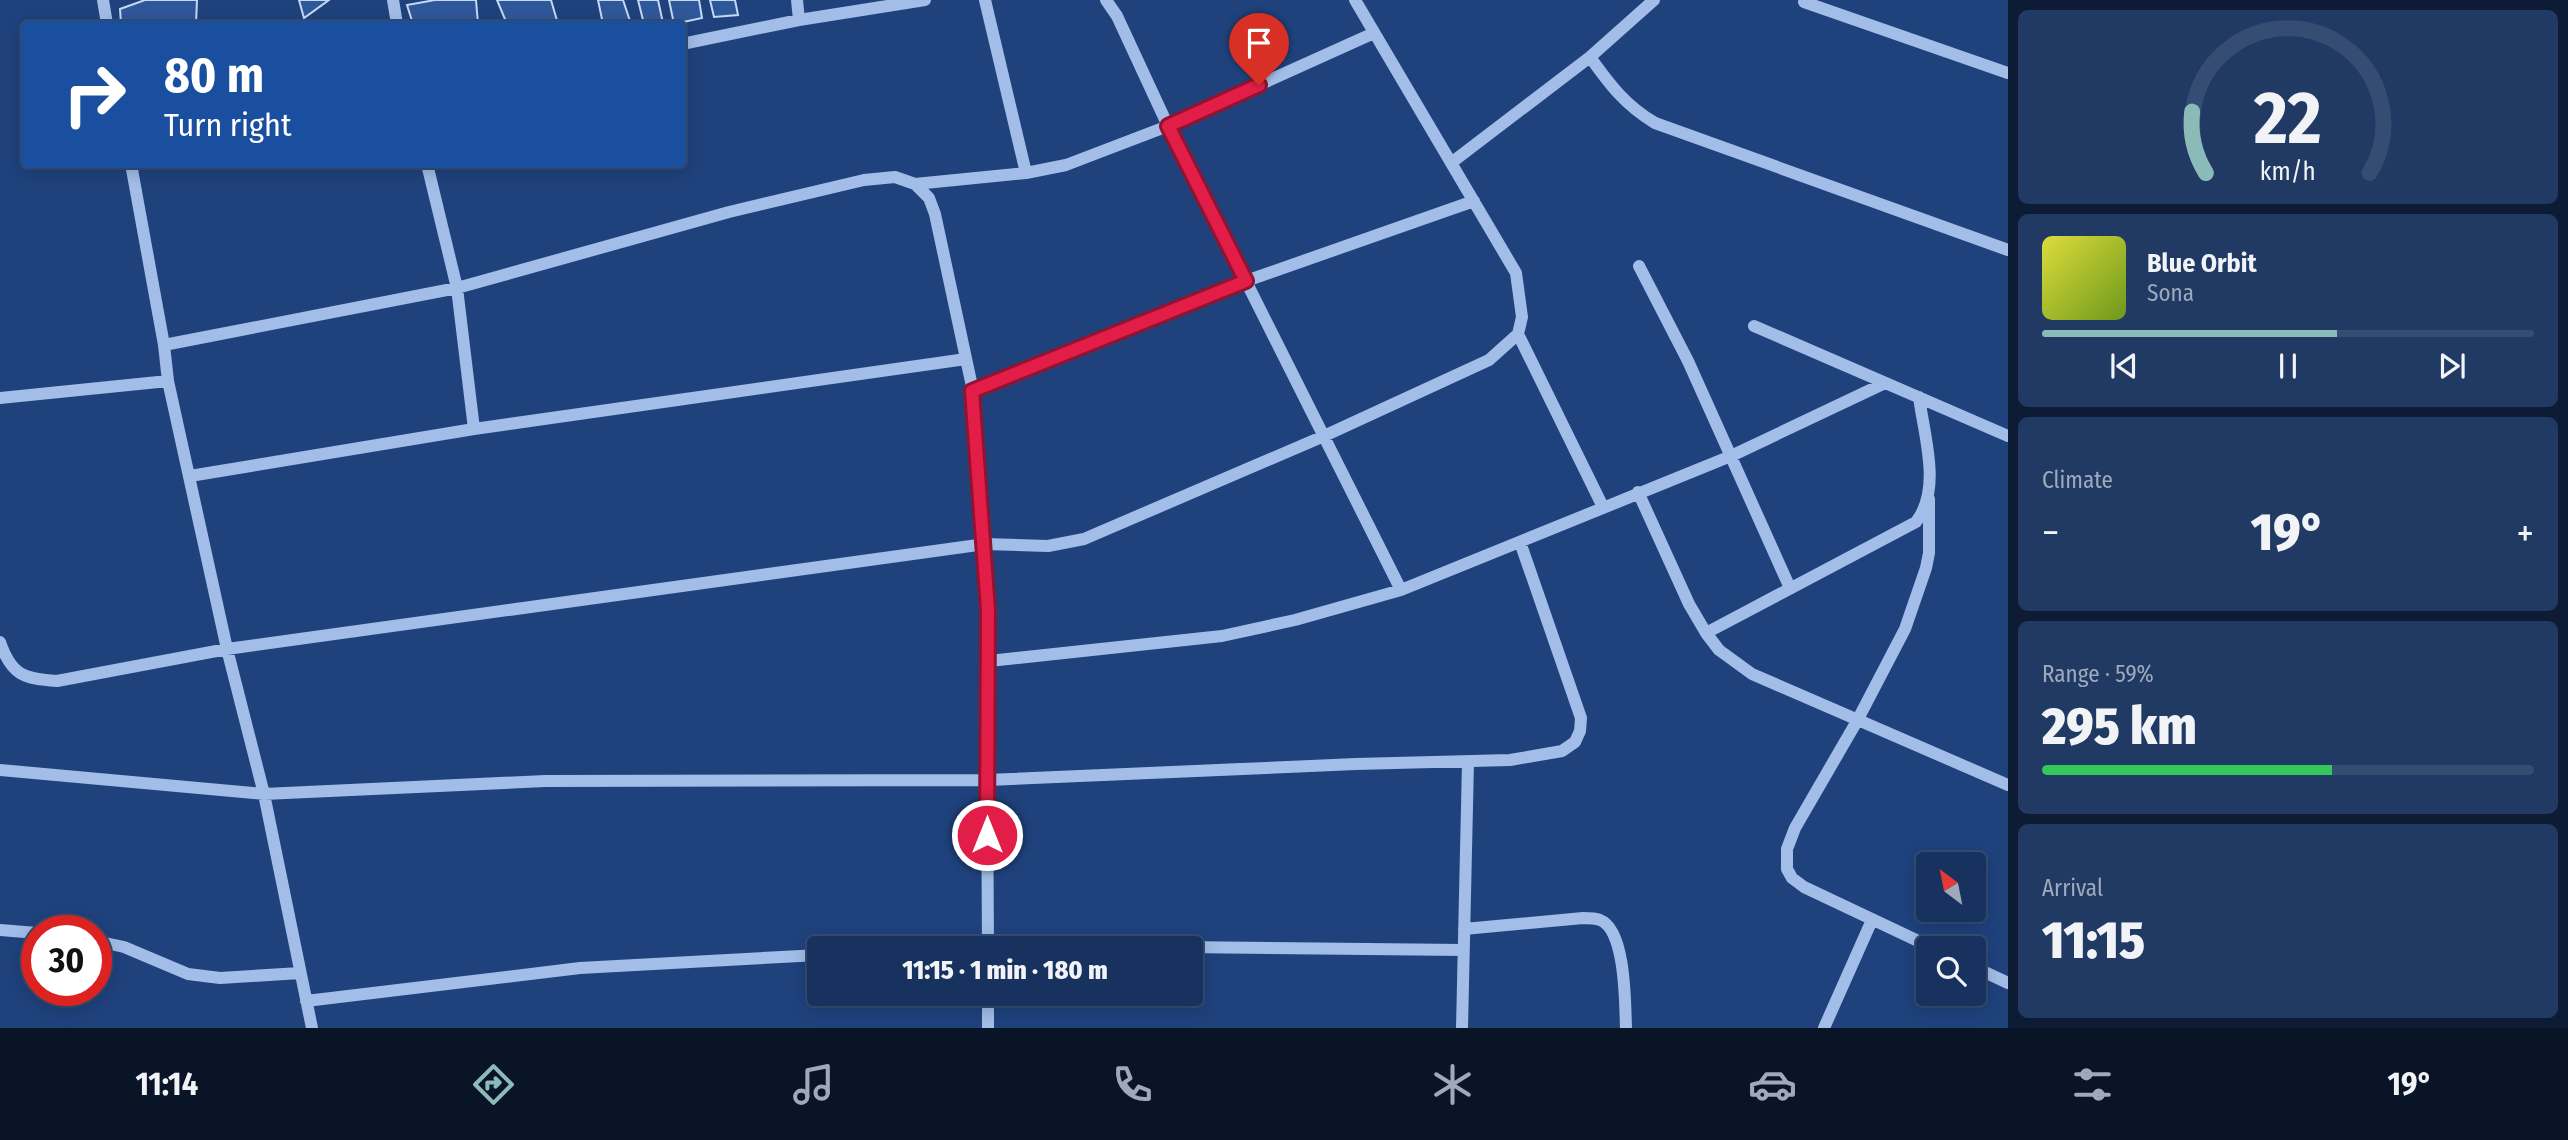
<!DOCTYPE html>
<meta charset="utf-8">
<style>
:root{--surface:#17325e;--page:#203a64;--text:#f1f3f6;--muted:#9eaabc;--line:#364d73;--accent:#8bbbb9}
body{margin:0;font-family:"Fira Sans Condensed",sans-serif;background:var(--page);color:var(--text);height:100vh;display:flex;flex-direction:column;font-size:26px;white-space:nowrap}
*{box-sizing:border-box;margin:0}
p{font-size:23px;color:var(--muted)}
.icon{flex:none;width:38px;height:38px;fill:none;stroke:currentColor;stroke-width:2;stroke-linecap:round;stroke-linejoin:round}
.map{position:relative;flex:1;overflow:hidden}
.side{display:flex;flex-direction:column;gap:10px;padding:10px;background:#0d1c34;width:560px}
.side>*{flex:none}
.hud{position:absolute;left:21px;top:21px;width:665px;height:147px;border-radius:7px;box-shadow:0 4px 18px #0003,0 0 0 2px var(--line);background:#1a4fa0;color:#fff;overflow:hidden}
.needle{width:46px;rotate:328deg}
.controls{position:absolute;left:1916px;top:852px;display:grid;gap:14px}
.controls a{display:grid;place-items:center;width:70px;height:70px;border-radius:7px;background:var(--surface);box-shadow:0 4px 18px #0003,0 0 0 2px var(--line);font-size:35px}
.speed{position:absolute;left:21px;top:915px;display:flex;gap:14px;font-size:35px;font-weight:700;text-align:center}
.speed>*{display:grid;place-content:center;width:91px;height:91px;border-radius:50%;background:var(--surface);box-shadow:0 4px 18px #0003,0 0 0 2px var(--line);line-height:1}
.speed .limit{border:10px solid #d22;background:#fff;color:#111}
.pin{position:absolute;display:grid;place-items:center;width:60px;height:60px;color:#fff;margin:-72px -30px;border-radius:50% 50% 50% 0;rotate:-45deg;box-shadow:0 0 7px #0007}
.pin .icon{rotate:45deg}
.me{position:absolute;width:77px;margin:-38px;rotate:0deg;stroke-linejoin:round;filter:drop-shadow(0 0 5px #0008)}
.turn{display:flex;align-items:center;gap:24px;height:147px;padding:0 28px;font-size:32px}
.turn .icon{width:91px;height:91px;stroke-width:2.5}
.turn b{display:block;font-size:49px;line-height:60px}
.big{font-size:52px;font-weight:800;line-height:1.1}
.side .widget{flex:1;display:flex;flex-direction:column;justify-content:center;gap:10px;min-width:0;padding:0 24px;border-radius:10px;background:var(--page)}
.side .dial{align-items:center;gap:0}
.dial svg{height:182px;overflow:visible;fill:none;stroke:var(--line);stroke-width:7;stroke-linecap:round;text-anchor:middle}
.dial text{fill:var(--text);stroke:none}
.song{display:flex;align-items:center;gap:21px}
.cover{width:84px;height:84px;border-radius:10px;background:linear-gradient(135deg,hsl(60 70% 55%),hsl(80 70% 35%))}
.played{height:7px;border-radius:4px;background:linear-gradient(90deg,var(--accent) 60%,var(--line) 60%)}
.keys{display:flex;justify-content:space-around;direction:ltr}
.heat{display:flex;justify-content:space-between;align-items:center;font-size:38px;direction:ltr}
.charge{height:10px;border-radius:5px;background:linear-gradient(90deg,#34c759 59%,var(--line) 0)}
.trip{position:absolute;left:807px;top:936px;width:396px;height:70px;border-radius:7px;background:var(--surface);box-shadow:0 4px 18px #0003,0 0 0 2px var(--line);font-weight:800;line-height:70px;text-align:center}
.menu{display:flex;height:112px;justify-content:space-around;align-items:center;background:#091426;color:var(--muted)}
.menu .icon{width:49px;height:49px}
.menu .current{color:var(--accent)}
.menu b{font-size:32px;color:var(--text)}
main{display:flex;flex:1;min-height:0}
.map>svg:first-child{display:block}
</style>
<main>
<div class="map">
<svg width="2008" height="1028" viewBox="0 0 2008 1028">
<rect width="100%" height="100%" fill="#1f427d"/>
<path fill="#2f589a" stroke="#c5d8f5" stroke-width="2" d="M145,0H197L196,24H121L120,9Z
M299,0H329L304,18Z
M435,0H476L478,24H413L407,5Z
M497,0H551L558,24H507Z
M598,0H623L631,24H603Z
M638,0H658L663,23L644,24Z
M669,0H699L702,18L674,24Z
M710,0H735L738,15L714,17Z"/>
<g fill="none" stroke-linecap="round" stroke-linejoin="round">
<path stroke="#a2bde7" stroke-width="12" d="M103,0L107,24
M393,0L397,24
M797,0L799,20
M985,0L1026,173
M1106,0L1117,16L1168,126L1401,590
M1804,2L2008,73
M682,44L799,20L925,0
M1590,57C1610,85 1625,105 1655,123L2008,250
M1451,163L1590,57L1654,0
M131,164L164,345L168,381L227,649L264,794L312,1028
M427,164L457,288L474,429
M915,184L1026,173L1066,165L1168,126L1374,33
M1639,266L1688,361L1790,588
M1754,326L2008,436
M1518,334L1603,507
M164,345L457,288L729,212L864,180L895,177L915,184L929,198L935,214L973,391L985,544L989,661L987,780L988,948
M973,391L1246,281L1474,201
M0,398L168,381
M190,476L474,429L966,359
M1638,492L1689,604L1706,633L1719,650L1752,674L2008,785
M1929,499V553L1926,568L1905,629L1857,721L1795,828L1787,849V869L1792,878L1804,887L1933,948
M1706,633L1916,522C1942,489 1924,436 1919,397
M0,642C11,675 24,679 57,681L227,649L985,544L1048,546L1084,539L1324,436L1489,360L1518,334L1522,317L1516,273L1355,0
M989,661L1222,636L1295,620L1401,590L1731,456L1885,383
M0,770L264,794L545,781L987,780L1356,764L1510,760L1562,751L1575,742L1580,731L1581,718L1520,542
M1464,929L1583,918C1588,918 1595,918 1600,920C1626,930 1625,1004 1626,1028
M0,930L37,933
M96,941L124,947L188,974L220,978L300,973
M925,948L988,945L1463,950
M1974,967L2008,983
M306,1001L580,968L819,955
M988,1028V994
M1462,1028L1468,762
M1824,1028L1872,920"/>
</g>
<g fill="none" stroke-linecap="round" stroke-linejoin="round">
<defs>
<path id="route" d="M987,835L988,610L972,391L1246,281L1168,126L1259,85"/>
</defs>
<use href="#route" stroke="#92132f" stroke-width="18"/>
<use href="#route" stroke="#e11d48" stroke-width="12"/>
</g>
</svg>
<div class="controls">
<a><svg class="needle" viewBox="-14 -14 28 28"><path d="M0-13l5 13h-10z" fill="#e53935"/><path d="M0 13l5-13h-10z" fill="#9eaabc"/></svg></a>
<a><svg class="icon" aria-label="search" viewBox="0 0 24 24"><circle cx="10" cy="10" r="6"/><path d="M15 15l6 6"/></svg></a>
</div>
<div class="speed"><div class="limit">30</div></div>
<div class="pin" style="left:1259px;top:85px;background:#d93025"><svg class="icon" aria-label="arrive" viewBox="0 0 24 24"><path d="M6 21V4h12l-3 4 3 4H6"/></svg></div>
<svg class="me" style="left:987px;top:835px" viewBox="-20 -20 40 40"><circle r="17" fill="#e11d48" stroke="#fff" stroke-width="3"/><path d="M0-11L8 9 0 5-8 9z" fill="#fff"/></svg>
<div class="trip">11:15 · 1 min · 180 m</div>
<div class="hud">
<div class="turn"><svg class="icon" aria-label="right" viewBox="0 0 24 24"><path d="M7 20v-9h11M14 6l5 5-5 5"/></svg><div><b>80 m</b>Turn right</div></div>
</div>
</div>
<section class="side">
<div class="widget dial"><svg viewBox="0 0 100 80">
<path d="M14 69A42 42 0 1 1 86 69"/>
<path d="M14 69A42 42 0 0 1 8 42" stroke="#8bbbb9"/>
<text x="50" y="56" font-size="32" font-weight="700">22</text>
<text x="50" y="72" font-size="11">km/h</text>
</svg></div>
<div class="widget">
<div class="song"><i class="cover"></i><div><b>Blue Orbit</b><p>Sona</p></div></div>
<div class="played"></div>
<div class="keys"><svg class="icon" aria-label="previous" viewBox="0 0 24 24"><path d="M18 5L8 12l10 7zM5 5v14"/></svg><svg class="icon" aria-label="pause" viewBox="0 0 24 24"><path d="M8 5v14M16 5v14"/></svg><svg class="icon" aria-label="next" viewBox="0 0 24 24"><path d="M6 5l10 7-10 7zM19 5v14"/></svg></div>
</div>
<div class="widget"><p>Climate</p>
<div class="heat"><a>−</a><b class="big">19°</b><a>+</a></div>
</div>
<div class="widget"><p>Range · 59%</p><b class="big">295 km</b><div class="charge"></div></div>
<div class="widget"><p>Arrival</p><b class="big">11:15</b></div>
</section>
</main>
<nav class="menu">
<b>11:14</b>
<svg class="icon current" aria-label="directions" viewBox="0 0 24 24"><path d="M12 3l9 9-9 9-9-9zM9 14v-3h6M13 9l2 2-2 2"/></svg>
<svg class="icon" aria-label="music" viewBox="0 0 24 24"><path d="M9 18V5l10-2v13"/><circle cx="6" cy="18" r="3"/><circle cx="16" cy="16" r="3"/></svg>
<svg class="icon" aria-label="phone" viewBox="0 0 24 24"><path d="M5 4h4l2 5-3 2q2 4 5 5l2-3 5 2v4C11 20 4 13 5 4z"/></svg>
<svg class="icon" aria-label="climate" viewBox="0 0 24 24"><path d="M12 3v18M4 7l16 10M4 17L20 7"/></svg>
<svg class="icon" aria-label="car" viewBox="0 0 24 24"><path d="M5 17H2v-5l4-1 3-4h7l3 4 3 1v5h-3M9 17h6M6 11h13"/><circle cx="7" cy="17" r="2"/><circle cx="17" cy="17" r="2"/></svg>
<svg class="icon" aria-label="filters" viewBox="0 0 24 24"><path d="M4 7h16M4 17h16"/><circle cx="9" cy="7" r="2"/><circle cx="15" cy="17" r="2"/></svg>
<b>19°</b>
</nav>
